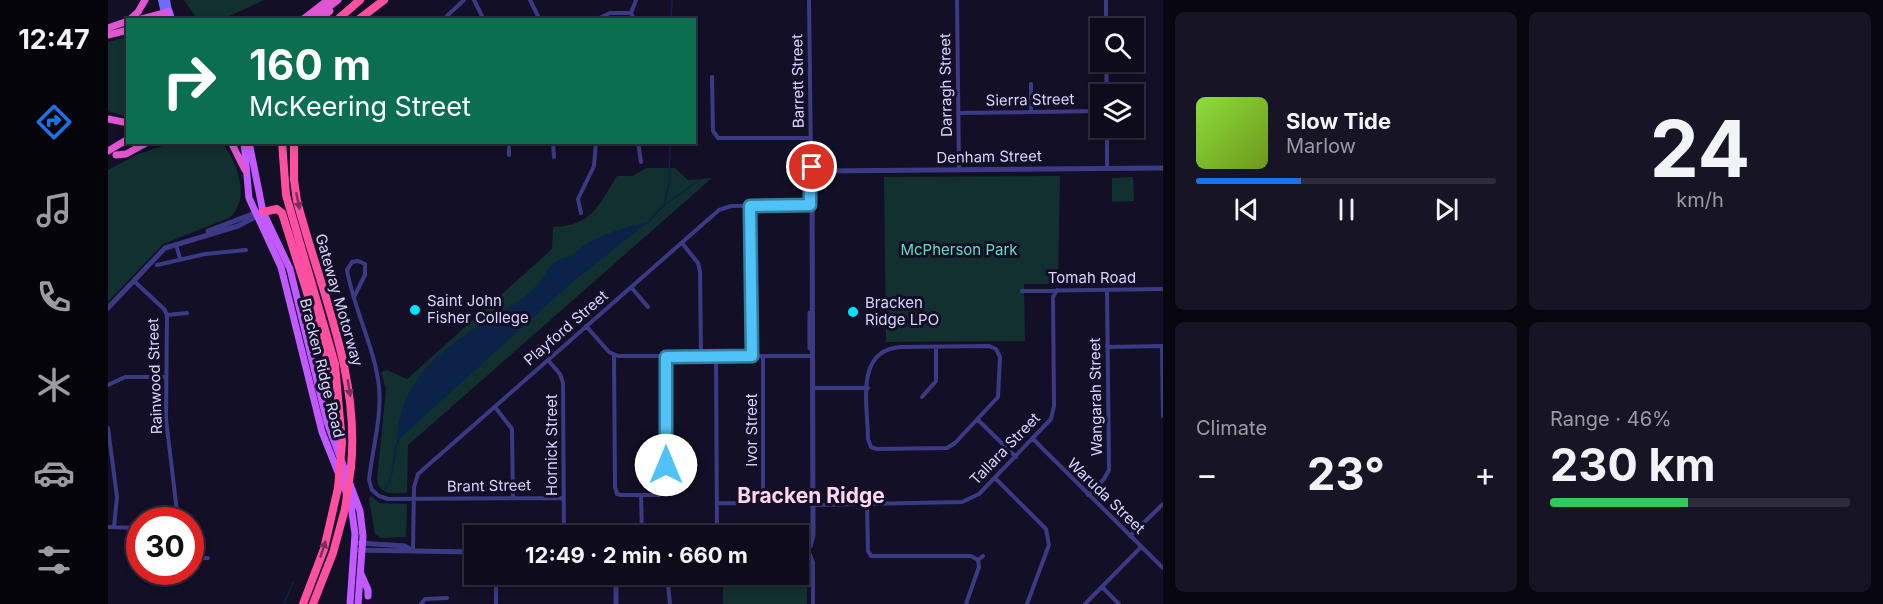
<!DOCTYPE html>
<meta charset="utf-8">
<style>
:root{--surface:#0e0b1c;--page:#171425;--text:#f1f3f6;--muted:#9b9ba3;--line:#2e2b3b;--accent:#1a73e8}
body{margin:0;font-family:Inter,sans-serif;background:var(--page);color:var(--text);height:100vh;display:flex;flex-direction:column;font-size:22px;white-space:nowrap}
*{box-sizing:border-box;margin:0}
p{font-size:20px;color:var(--muted)}
.icon{flex:none;width:33px;height:33px;fill:none;stroke:currentColor;stroke-width:2;stroke-linecap:round;stroke-linejoin:round}
.map{position:relative;flex:1;overflow:hidden}
.details{display:flex;flex-direction:column;gap:12px;padding:12px;background:#08060f;width:720px}
.details>*{flex:none}
.guide{position:absolute;left:18px;top:18px;width:570px;height:126px;border-radius:0px;box-shadow:0 3px 9px #0003,0 0 0 2px var(--line);background:#0b6e4f;color:#fff;overflow:hidden}
.buttons{position:absolute;left:982px;top:18px;display:grid;gap:12px}
.buttons a{display:grid;place-items:center;width:54px;height:54px;border-radius:0px;background:var(--surface);box-shadow:0 3px 9px #0003,0 0 0 2px var(--line);font-size:30px}
.speed{position:absolute;left:18px;top:507px;display:flex;gap:12px;font-size:30px;font-weight:700;text-align:center}
.speed>*{display:grid;place-content:center;width:78px;height:78px;border-radius:50%;background:var(--surface);box-shadow:0 3px 9px #0003,0 0 0 2px var(--line);line-height:1}
.speed .limit{border:9px solid #d22;background:#fff;color:#111}
.pin{position:absolute;display:grid;place-items:center;width:51px;height:51px;color:#fff;margin:-26px;border:3px solid #fff;border-radius:50%;box-shadow:0 2px 6px #0007}
.me{position:absolute;width:66px;margin:-33px;rotate:0deg;stroke-linejoin:round;filter:drop-shadow(0 0 4px #0008)}
.turn{display:flex;align-items:center;gap:21px;height:126px;padding:0 24px;font-size:27px}
.turn .icon{width:78px;height:78px;stroke-width:2.5}
.turn b{display:block;font-size:42px;line-height:51px}
.big{font-size:45px;font-weight:700;line-height:1.1}
.details .card{flex:1;display:flex;flex-direction:column;justify-content:center;gap:9px;min-width:0;padding:0 21px;border-radius:9px;background:var(--page)}
.details .dial{align-items:center;gap:0}
.dial b{font-size:78px;line-height:1}
.song{display:flex;align-items:center;gap:18px}
.cover{width:72px;height:72px;border-radius:9px;background:linear-gradient(135deg,hsl(90 70% 55%),hsl(80 70% 35%))}
.played{height:6px;border-radius:3px;background:linear-gradient(90deg,var(--accent) 35%,var(--line) 35%)}
.keys{display:flex;justify-content:space-around;direction:ltr}
.heat{display:flex;justify-content:space-between;align-items:center;font-size:33px;direction:ltr}
.charge{height:9px;border-radius:4px;background:linear-gradient(90deg,#34c759 46%,var(--line) 0)}
.details .tiles{flex:1;display:grid;gap:12px;grid-template-columns:repeat(2,1fr)}
.trip{position:absolute;left:356px;top:525px;width:345px;height:60px;border-radius:0px;background:var(--surface);box-shadow:0 3px 9px #0003,0 0 0 2px var(--line);font-weight:700;line-height:60px;text-align:center}
main{display:flex;flex:1;min-height:0}
.tabs{display:flex;flex-direction:column;width:108px;justify-content:space-around;align-items:center;background:#06040b;color:var(--muted)}
.tabs .icon{width:42px;height:42px}
.tabs .current{color:var(--accent)}
.tabs b{font-size:27px;color:var(--text)}
.map>svg:first-child{display:block}
</style>
<main>
<nav class="tabs">
<b>12:47</b>
<svg class="icon current" aria-label="directions" viewBox="0 0 24 24"><path d="M12 3l9 9-9 9-9-9zM9 14v-3h6M13 9l2 2-2 2"/></svg>
<svg class="icon" aria-label="music" viewBox="0 0 24 24"><path d="M9 18V5l10-2v13"/><circle cx="6" cy="18" r="3"/><circle cx="16" cy="16" r="3"/></svg>
<svg class="icon" aria-label="phone" viewBox="0 0 24 24"><path d="M5 4h4l2 5-3 2q2 4 5 5l2-3 5 2v4C11 20 4 13 5 4z"/></svg>
<svg class="icon" aria-label="climate" viewBox="0 0 24 24"><path d="M12 3v18M4 7l16 10M4 17L20 7"/></svg>
<svg class="icon" aria-label="car" viewBox="0 0 24 24"><path d="M5 17H2v-5l4-1 3-4h7l3 4 3 1v5h-3M9 17h6M6 11h13"/><circle cx="7" cy="17" r="2"/><circle cx="17" cy="17" r="2"/></svg>
<svg class="icon" aria-label="filters" viewBox="0 0 24 24"><path d="M4 7h16M4 17h16"/><circle cx="9" cy="7" r="2"/><circle cx="15" cy="17" r="2"/></svg>
</nav>
<div class="map">
<svg width="1055" height="604" viewBox="0 0 1055 604">
<rect width="100%" height="100%" fill="#130f26"/>
<path fill="#12302f" d="M76,0H156L115,19L90,20Z
M19,37H20L19,117L0,111V42Z
M64,143H114C130,162 143,200 121,218L55,244L0,302V170L30,154Z
M538,168H567L580,180L604,178L300,445L299,493C286,493 271,496 269,479L278,389L273,372L279,370L299,379L444,249L445,227C484,226 490,206 509,176H525Z
M952,176L950,284H916L917,341L778,342L776,177Z
M1025,177L1026,201L1004,202V178Z
M263,496L272,503L299,504L298,537L273,538L267,534L261,499Z
M690,556L699,560V604H615V575L690,574Z"/>
<path fill="#0c2248" d="M540,222L462,284L290,440C289,380 339,345 386,316C399,308 417,299 427,287C441,272 440,260 464,256C480,238 516,227 540,222Z"/>
<g fill="none" stroke-linecap="round" stroke-linejoin="round">
<path stroke="#0c2248" stroke-width="1.5" d="M563,20L564,0
M556,204L561,185L562,142
M540,222L555,206L592,180
M277,490C287,477 284,456 290,440
M176,604L185,582"/>
<path stroke="#3d3a85" stroke-width="4" d="M366,0L376,20
M422,0L432,20
M701,0L703,162L707,173
M849,0L851,170
M998,0V28
M523,13L528,0
M523,13L526,20
M339,16L356,0
M487,20L502,13H523
M998,62L999,94
M604,77L605,131L610,138H703
M923,84V111
M850,113L993,111
M999,128V168
M445,142L446,157
M530,142L533,162
M401,155V142
M642,206L644,356
M473,213L470,199L486,166L488,142
M574,243L590,263L592,271L593,356
M68,245L72,258
M49,265L97,254L138,250
M26,281L56,309L59,315L58,419L70,520
M523,287L540,307
M914,291L1055,289
M246,297L257,275V264L250,261L244,262L239,270C246,310 267,348 271,387C274,417 264,451 261,480L264,490L271,496L280,499L456,498
M59,315L79,313
M478,326L501,352L510,356H703
M881,346L888,349L892,357L890,397L847,443L839,448L769,449L763,447L760,439C760,405 746,350 793,347Z
M1054,346L1055,416
M999,347L1055,346
M506,355L507,487L509,494L513,495H551L558,490V357
M608,356L609,536
M440,360L452,374L455,383L456,536
M0,385L17,377H58
M704,388H760
M814,397L828,381V347
M387,407L404,429L405,498
M870,420L908,457
M0,428L9,497L6,527
M925,439L1055,568
M887,478L938,529L941,545L919,604
M533,495L534,536
M980,495L996,479L1001,470L999,290
M609,503C626,503 646,507 655,488V356
M759,504L760,551L763,556H863L870,560
M704,505L854,502L871,494L943,419L946,406L945,297L949,290
M0,527L32,528
M1022,536L1055,504
M699,547L705,563V604
M305,550L306,487L310,474L611,210L623,206L702,205
M82,558H100
M870,560L875,556
M559,574L562,604
M994,587L1011,604
M313,604L317,599L339,598
M388,604V574
M858,604L871,567L870,560
M977,604L1033,547"/>
<path stroke="#3d3a85" stroke-width="5" d="M100,231L150,212
M0,308L57,248L130,226L151,215
M702,313V348
M251,543L297,546L305,551
M690,549L702,546L705,535L704,175L713,171L1055,168
M247,550L366,552
M508,574V604"/>
<path stroke="#6f6bff" stroke-width="6" d="M53,0L56,13
M59,0L61,11"/>
<path stroke="#c25bff" stroke-width="7" d="M57,17L56,13L61,11L64,20
M136,142L141,198L173,267L214,432L243,505L247,534L242,604
M141,142L155,212L182,269L219,422L252,511L255,536L250,604
M253,574L260,590V596"/>
<path stroke="#e055d1" stroke-width="7" d="M21,20L30,12L37,0
M30,20L56,13
M51,20L57,18
M194,20L220,0
M204,20L230,0
M212,20L222,11
M0,28L20,21
M0,35L20,30
M0,119L20,123
M123,142L137,170
M141,146L144,142
M0,151L20,139
M8,155L18,154L40,142"/>
<path stroke="#ff4fa3" stroke-width="8" d="M229,20L252,0
M250,20L276,0
M174,142L178,195L227,364L234,443
M186,142V180L189,201C212,289 252,374 243,467
M155,212L169,209L174,213L223,369
M195,604L216,549L230,488
M205,604L225,553L237,509"/>
<path stroke="#ff4fa3" stroke-width="8" d="M230,488L234,443
M237,509L243,467"/>
</g>
<defs><path id="oneway-solid" d="M-6-.8H1V-3.2L6.5 0L1 3.2V.8H-6Z" transform="scale(1.5)"/></defs>
<g fill="#7d2c5e">
<use href="#oneway-solid" transform="translate(190 201) rotate(78)"/>
<use href="#oneway-solid" transform="translate(241 388) rotate(81)"/>
<use href="#oneway-solid" transform="translate(215 549) rotate(-72)"/>
</g>
<g fill="none" stroke-linecap="round" stroke-linejoin="round">
<defs>
<path id="route" d="M558,465V357L644,356L642,206L702,205V180L707,173L704,167"/>
</defs>
<use href="#route" stroke="#337fa1" stroke-width="15"/>
<use href="#route" stroke="#4fc3f7" stroke-width="10"/>
</g>
<g fill="#00e5ff" stroke="#130f26" stroke-width="2">
<circle cx="307" cy="310" r="6"/>
<circle cx="745" cy="312" r="6"/>
</g>
<g text-anchor="middle" stroke-width="6" stroke-linejoin="round" paint-order="stroke">
<g font-size="15" fill="#d9d4ff" stroke="#130f26">
<text transform="translate(690 81) rotate(-91)" y="5">Barrett Street</text>
<text transform="translate(838 85) rotate(-91)" y="5">Darragh Street</text>
<text transform="translate(922 100) rotate(-1)" y="5">Sierra Street</text>
<text transform="translate(881 157) rotate(-1)" y="5">Denham Street</text>
<text x="984" y="283">Tomah Road</text>
<text transform="translate(231 300) rotate(74)" y="5">Gateway Motorway</text>
<text transform="translate(458 328) rotate(-41)" y="5">Playford Street</text>
<text transform="translate(214 368) rotate(76)" y="5">Bracken Ridge Road</text>
<text transform="translate(47 376) rotate(-92)" y="5">Rainwood Street</text>
<text transform="translate(988 397) rotate(-91)" y="5">Wangarah Street</text>
<text transform="translate(644 430) rotate(-90)" y="5">Ivor Street</text>
<text transform="translate(444 445) rotate(-90)" y="5">Hornick Street</text>
<text transform="translate(897 449) rotate(-46)" y="5">Tallara Street</text>
<text transform="translate(381 486) rotate(-1)" y="5">Brant Street</text>
<text transform="translate(998 496) rotate(44)" y="5">Waruda Street</text>
</g>
<g font-size="15" fill="#5fe0c0" stroke="#130f26">
<text x="851" y="255">McPherson Park</text>
</g>
<g font-size="15" fill="#d9d4ff" stroke="#130f26" text-anchor="start">
<text x="319" y="306">Saint John<tspan x="319" dy="17">Fisher College</tspan></text>
<text x="757" y="308">Bracken<tspan x="757" dy="17">Ridge LPO</tspan></text>
</g>
<g font-size="21" font-weight="bold" fill="#ffd6f0" stroke="#130f26">
<text x="703" y="503">Bracken Ridge</text>
</g>
</g>
</svg>
<div class="buttons">
<a><svg class="icon" aria-label="search" viewBox="0 0 24 24"><circle cx="10" cy="10" r="6"/><path d="M15 15l6 6"/></svg></a>
<a><svg class="icon" aria-label="layers" viewBox="0 0 24 24"><path d="M12 4l9 5-9 5-9-5zM3 14l9 5 9-5"/></svg></a>
</div>
<div class="speed"><div class="limit">30</div></div>
<div class="pin" style="left:704px;top:167px;background:#d93025"><svg class="icon" aria-label="arrive" viewBox="0 0 24 24"><path d="M6 21V4h12l-3 4 3 4H6"/></svg></div>
<svg class="me" style="left:558px;top:465px" viewBox="-20 -20 40 40"><circle r="19" fill="#fff"/><path d="M0-13L10 11 0 6-10 11z" fill="#4fc3f7"/></svg>
<div class="trip">12:49 · 2 min · 660 m</div>
<div class="guide">
<div class="turn"><svg class="icon" aria-label="right" viewBox="0 0 24 24"><path d="M7 20v-9h11M14 6l5 5-5 5"/></svg><div><b>160 m</b>McKeering Street</div></div>
</div>
</div>
<section class="details">
<div class="tiles">
<div class="card">
<div class="song"><i class="cover"></i><div><b>Slow Tide</b><p>Marlow</p></div></div>
<div class="played"></div>
<div class="keys"><svg class="icon" aria-label="previous" viewBox="0 0 24 24"><path d="M18 5L8 12l10 7zM5 5v14"/></svg><svg class="icon" aria-label="pause" viewBox="0 0 24 24"><path d="M8 5v14M16 5v14"/></svg><svg class="icon" aria-label="next" viewBox="0 0 24 24"><path d="M6 5l10 7-10 7zM19 5v14"/></svg></div>
</div>
<div class="card dial"><b>24</b><p>km/h</p></div>
<div class="card"><p>Climate</p>
<div class="heat"><a>−</a><b class="big">23°</b><a>+</a></div>
</div>
<div class="card"><p>Range · 46%</p><b class="big">230 km</b><div class="charge"></div></div>
</div>
</section>
</main>
